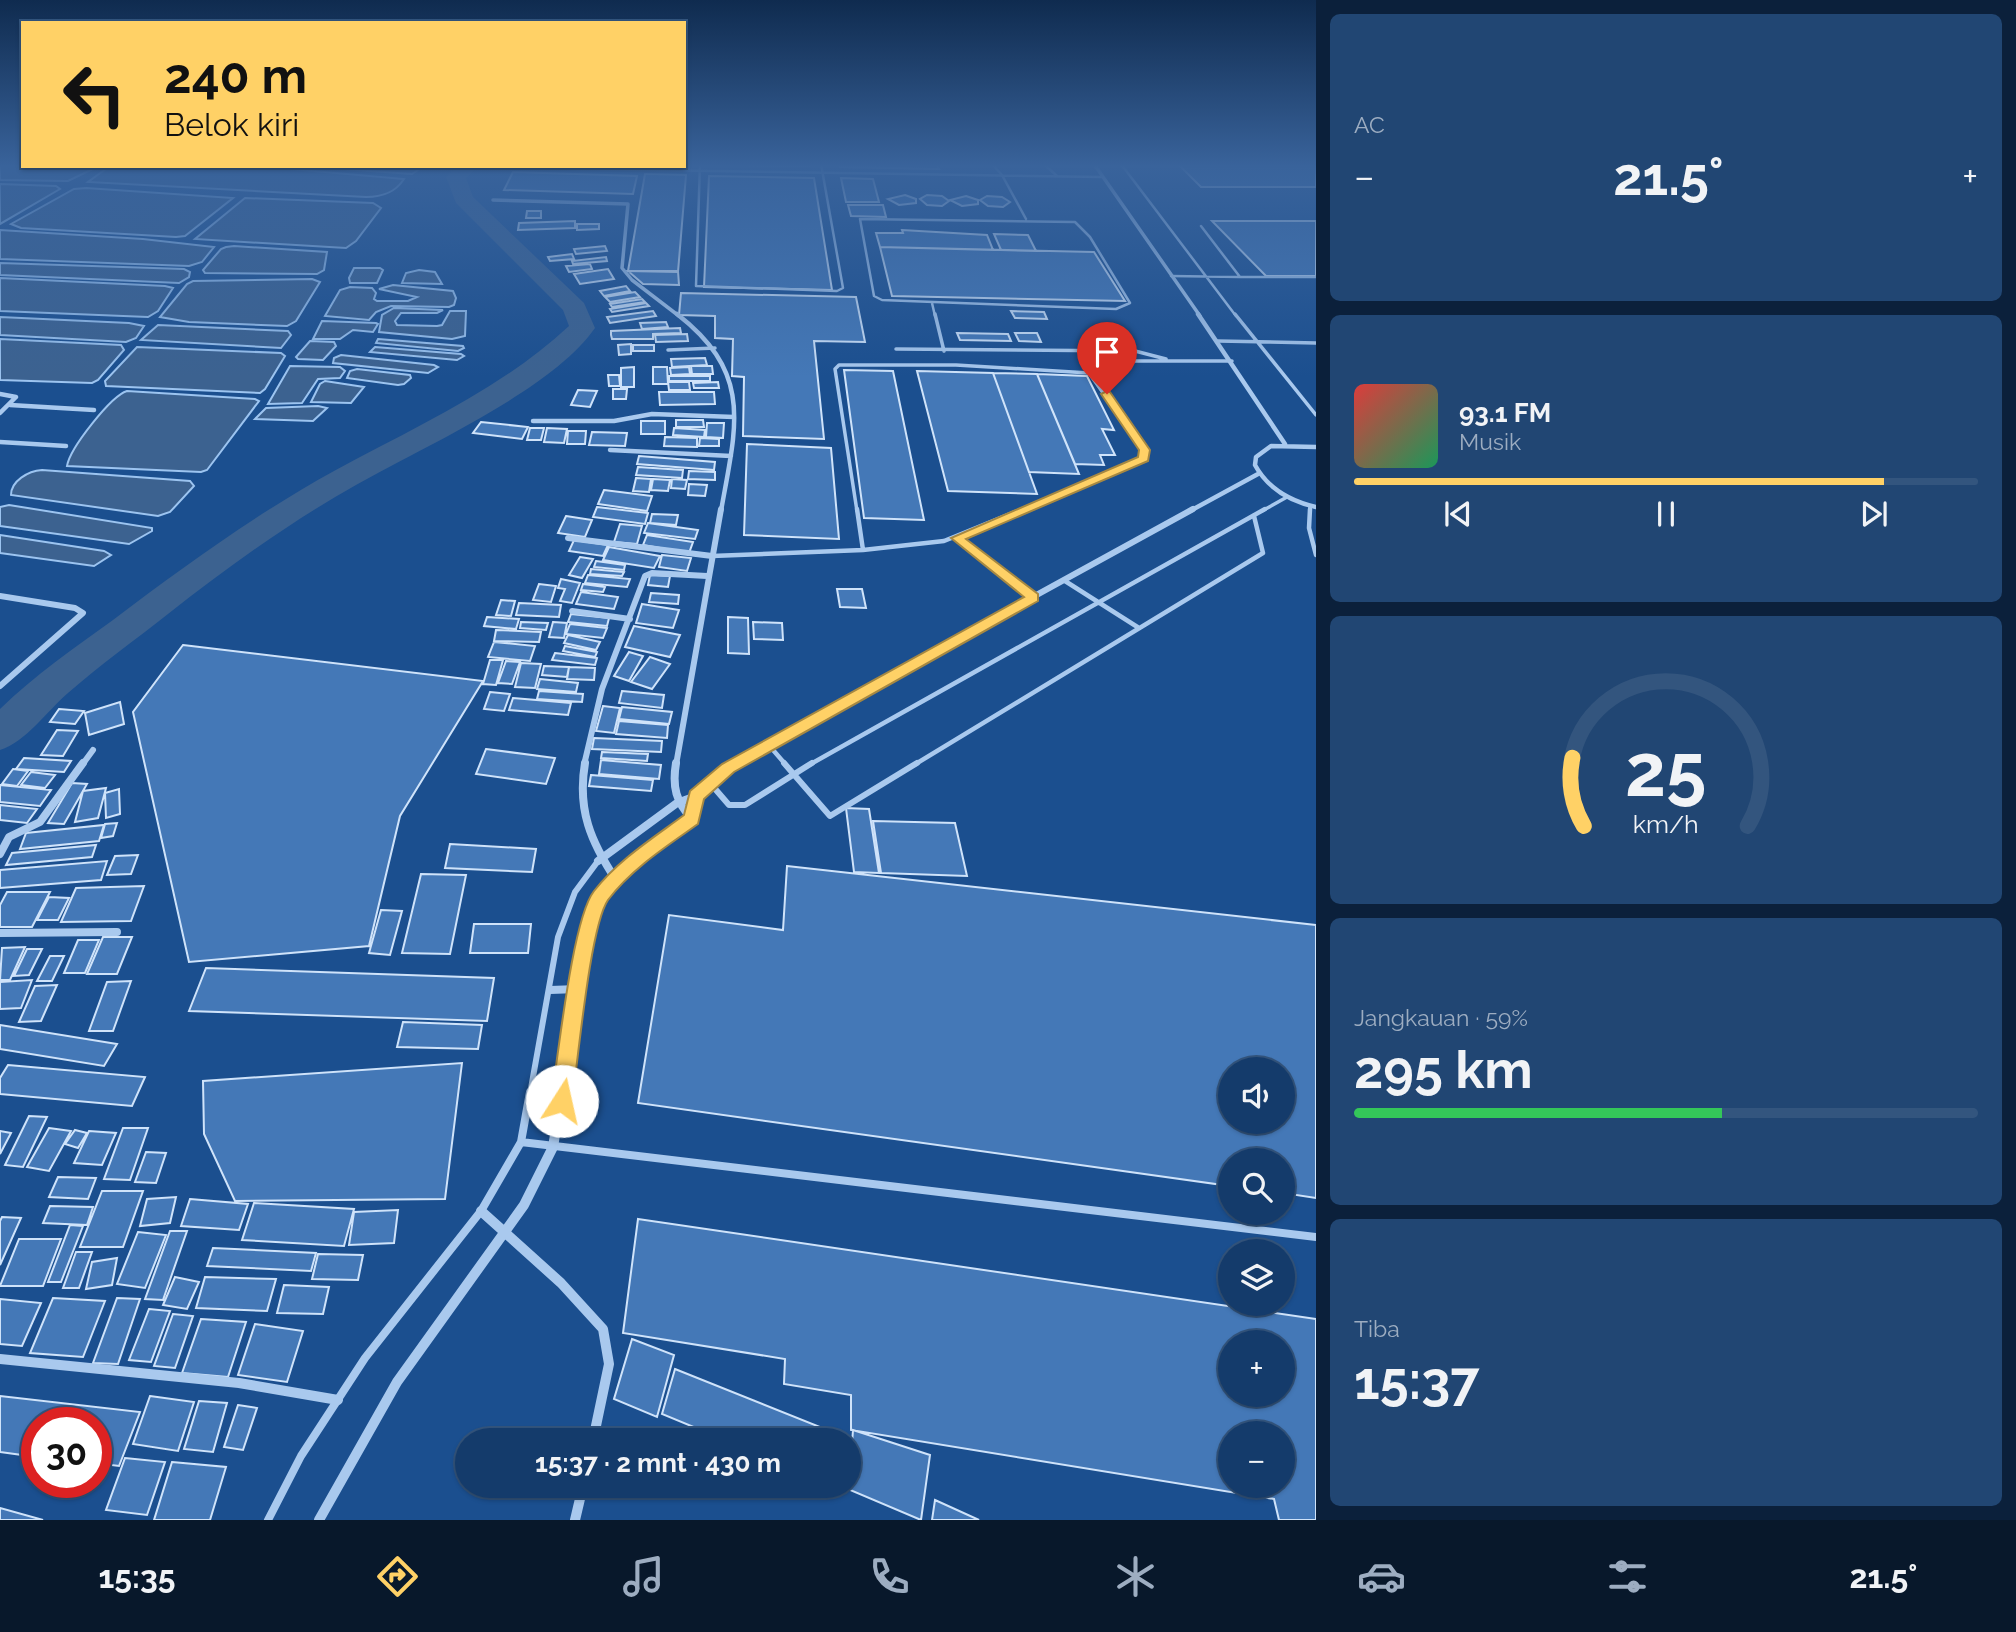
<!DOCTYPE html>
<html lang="id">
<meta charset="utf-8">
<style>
:root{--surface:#143b6b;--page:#214673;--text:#f1f3f6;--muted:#9dadc1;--line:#33557e;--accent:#ffd166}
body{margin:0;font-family:Raleway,sans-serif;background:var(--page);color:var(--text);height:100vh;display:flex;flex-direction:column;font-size:26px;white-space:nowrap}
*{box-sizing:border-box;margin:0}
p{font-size:23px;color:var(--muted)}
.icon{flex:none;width:38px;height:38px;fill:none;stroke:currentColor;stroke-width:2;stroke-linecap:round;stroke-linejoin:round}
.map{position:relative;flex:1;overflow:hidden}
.drawer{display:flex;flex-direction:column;gap:14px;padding:14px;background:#0b203b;width:700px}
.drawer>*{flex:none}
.banner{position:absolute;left:21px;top:21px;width:665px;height:147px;border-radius:0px;box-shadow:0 2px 5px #0004,0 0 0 2px var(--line);background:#ffd166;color:#111;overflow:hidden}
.controls{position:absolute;left:1218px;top:1057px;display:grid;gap:14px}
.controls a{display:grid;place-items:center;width:77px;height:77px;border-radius:50%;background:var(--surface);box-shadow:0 2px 5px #0004,0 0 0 2px var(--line);font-size:35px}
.speed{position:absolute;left:21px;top:1407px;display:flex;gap:14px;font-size:35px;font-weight:700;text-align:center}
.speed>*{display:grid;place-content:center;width:91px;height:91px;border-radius:50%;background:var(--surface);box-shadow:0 2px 5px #0004,0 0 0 2px var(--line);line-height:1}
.speed .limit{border:10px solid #d22;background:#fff;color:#111}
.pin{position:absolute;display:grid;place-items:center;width:60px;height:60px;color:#fff;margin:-72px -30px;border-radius:50% 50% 50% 0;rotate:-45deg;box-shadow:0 0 7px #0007}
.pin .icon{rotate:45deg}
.me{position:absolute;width:77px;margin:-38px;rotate:10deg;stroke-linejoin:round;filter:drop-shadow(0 0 5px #0008)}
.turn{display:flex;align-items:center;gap:24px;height:147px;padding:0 28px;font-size:32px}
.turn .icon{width:91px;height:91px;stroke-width:2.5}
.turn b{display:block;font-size:49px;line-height:60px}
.big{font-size:52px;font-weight:700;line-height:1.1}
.drawer .card{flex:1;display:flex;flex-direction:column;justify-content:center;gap:10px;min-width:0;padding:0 24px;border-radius:10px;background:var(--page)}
.drawer .dial{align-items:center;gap:0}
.dial svg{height:182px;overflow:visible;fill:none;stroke:var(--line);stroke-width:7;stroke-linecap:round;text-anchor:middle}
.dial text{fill:var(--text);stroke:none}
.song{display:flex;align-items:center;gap:21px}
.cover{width:84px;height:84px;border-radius:10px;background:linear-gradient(135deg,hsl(0 70% 55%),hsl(150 70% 35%))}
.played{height:7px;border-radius:4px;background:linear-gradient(90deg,var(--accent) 85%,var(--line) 85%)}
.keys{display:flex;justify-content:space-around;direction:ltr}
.heat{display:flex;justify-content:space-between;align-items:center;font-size:38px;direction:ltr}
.charge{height:10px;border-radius:5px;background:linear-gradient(90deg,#34c759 59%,var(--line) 0)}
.trip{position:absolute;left:455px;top:1428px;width:406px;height:70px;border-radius:35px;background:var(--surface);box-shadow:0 2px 5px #0004,0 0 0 2px var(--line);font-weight:700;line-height:70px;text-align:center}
.tab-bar{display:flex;height:112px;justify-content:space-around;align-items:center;background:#08182b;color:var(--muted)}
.tab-bar .icon{width:49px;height:49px}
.tab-bar .current{color:var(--accent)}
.tab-bar b{font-size:32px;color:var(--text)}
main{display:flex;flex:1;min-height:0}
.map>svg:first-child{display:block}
</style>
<main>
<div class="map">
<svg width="1316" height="1520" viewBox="0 0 1316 1520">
<rect width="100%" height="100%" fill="#1b4f8f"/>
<path fill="#3c6290" stroke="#9cc4f0" stroke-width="2" d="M0,164L99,166L68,181L0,180Z
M110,166H257L404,179C395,193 382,197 366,197L88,182Z
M301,166H424L412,174Z
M0,184L56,186L60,189L0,224Z
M74,189L86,188L233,198L185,236L176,237L21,228L11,224Z
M245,198L373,203L381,208L356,241L346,248L195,239Z
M0,230L143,239L214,247L202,262L189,266L0,259Z
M226,247L234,246L327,252L324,270L317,274L205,273L203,270L221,249Z
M0,263L184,269L190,272L189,277L179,283L0,275Z
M354,268H380L383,270L377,283H350L349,278Z
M419,270L435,272L442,284L402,283L406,273Z
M0,278L165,286L173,288L158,311L148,317L0,311Z
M312,279L320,282L296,321L287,326L189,322L160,317L187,284L193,281Z
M393,285L453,291L456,298L454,305L449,307L391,306L376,312L369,320L325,316L340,290L350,287L372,288L376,293L374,299L377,301H408L417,297L379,289Z
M394,308L443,310L437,313H401L395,321L397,325L437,326L442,325L450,311H466L465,336L452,339L379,332L382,315Z
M0,317L129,323L144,326L136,338L126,342L0,335Z
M322,321L376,323L378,324L373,332L353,330L340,339H313Z
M158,325L288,331L291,335L281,348L141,340Z
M0,339L121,345L124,350L98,380L92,383L0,380Z
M378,339L463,346L464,348L458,351L376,343Z
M310,341L334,342L336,346L323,360L298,359L296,357Z
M137,347L281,353L285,356L265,389L260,393L106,386L105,381Z
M375,347L461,354L464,356L457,360L370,352Z
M341,355L434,365L438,367L428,373L333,363L334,358Z
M290,366L340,367L345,371L340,378L318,379L302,403L268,404Z
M357,369L410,375L411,378L404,384L398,385L347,378L350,371Z
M325,381L364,387L351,403L311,402L320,384Z
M127,391L255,399L259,401L207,470L201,472L67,466C70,448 111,396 127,391Z
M318,406L327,408L313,421L255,419L266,408Z
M42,470L190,481L194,486L170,512L158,516L11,495C11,481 28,471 42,470Z
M9,505L152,528V531L129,544L0,526V507Z
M0,535L104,551L111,555L94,566L0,553Z"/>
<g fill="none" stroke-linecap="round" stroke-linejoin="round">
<path fill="#3c6290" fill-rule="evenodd" d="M457,166H479L466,178L473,197L584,303L595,328C551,391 424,446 356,485C290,522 228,567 168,614C135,640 100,665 68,693C47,711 26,742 0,750V709C35,675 74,648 113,620C184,566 256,514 334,471C415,427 500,390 569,326L563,310L456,203L446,177Z"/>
</g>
<path fill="#4478b7" stroke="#cfe3fa" stroke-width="2" fill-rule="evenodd" d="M810,164V166L715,165V164Z
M839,164H937L939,169L840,167Z
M1178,164H1316V187H1201Z
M513,172L637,176L633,194L504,190Z
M645,174L686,175L678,272L628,271Z
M709,176L814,178L832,290L704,287Z
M841,178L873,179L879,202H846Z
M905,195L916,199V203L899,205L888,199Z
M927,195L942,196L949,201L942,206L927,205L920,199Z
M966,196L978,200V204L962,206L950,200Z
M987,196L1002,197L1010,202L1003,207L988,206L980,200Z
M848,205H883L886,217L851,216Z
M527,211H541V218H526Z
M575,221V228L518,230L519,223Z
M1212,221H1316V276H1266Z
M577,224H599V229L577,230Z
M902,230L987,235L993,250L880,247L876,233H903Z
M994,234L1028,235L1036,251L1001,250Z
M605,246L607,251L576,254L574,249Z
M880,247L1094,252L1125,301L892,296Z
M572,254L574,259L550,261L548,257Z
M606,257L607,261L573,264L572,261Z
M590,264L592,269L569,272L566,266Z
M608,269L614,279L580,284L574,274Z
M628,271H678L679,285L643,284Z
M626,286L630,291L604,296L600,291Z
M635,292L640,297L610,302L605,297Z
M681,293L856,297L865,342L814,341L824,439L743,436L744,377L732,376L733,339L715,338V316L679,315Z
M642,299L645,302L612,307L610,304Z
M646,303L649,306L612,312L610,309Z
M653,311L656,316L610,323L607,317Z
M1011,311L1044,312L1047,319L1015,318Z
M666,322L668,327L642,329L640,323Z
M680,328L681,333L653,334V339H612L611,335V331Z
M957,333L1008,334L1011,341L960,340Z
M1015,333H1037L1041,342L1019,341Z
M687,334L688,341L656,342L655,335Z
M631,344V354L619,355L618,345Z
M633,345H654V351H633Z
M705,358L707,365L672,367L671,359Z
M691,366H712L713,374H692Z
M634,367V387H621V368Z
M653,367H667L668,384H653Z
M689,367L690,374L671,375L670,368Z
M844,370L893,371L924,520L864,518Z
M917,371L993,373L1037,494L948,491Z
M993,373L1037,374L1079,474L1029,472Z
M1037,374L1087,376L1114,430L1102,429L1115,455H1100L1104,465L1075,464Z
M608,375H619L620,386H609Z
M669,376H710V381H669Z
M668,382H689L690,390H669Z
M718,382L719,388H694L693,383Z
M613,389H627L626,399H613Z
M578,390L597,391L590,407L571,405Z
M659,392H714L715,404L660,405Z
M676,420H703L704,427H676Z
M641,421H665V434H641Z
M481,422L528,427L522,439L473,433Z
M707,423H724L723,438L706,437Z
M530,428H544L541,440H527Z
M547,428L567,429L564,443L544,442Z
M674,428L705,430L704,437L673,435Z
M568,431H586L585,444H567Z
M592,432L627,433L625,446L589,445Z
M665,437L697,438V447L664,446Z
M700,438L719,439V446H699Z
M747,444L831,448L839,539L744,535Z
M639,456L715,462L714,470L637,464Z
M638,467L683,470L682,478L636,475Z
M689,471L715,472V480L688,479Z
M636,478L651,479L649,492L633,491Z
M653,479L670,480L668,491L651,490Z
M672,479L687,480L685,489L671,488Z
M689,484L707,485L705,496L688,495Z
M604,490L652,496L647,511L598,504Z
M597,507L648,513L645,524L593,517Z
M652,514L678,515L676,525L650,523Z
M566,516L592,520L585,537L558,533Z
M648,523L698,530L695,539L644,533Z
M620,524L642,526L637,544L614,542Z
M647,535L693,542L689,553L643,545Z
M574,540L608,545L603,556L569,551Z
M609,547L660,556L654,568L603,560Z
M662,555L691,558L687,571L659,567Z
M580,557L593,559L582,578L569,575Z
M596,561L625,565L624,570L594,567Z
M591,569L624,572L622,576L590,574Z
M588,575L630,579L627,587L585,583Z
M650,575L670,576L668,587L648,585Z
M561,579L580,583L572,603L560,601L565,589L558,588Z
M539,584L556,586L551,602L533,600Z
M583,584L605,587L603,592L581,590Z
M837,589H862L866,608L840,607Z
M581,592L618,597L614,609L576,604Z
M651,593L679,595L678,604L649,602Z
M501,600L515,601L511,616L496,615Z
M519,603L561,605L559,617L516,615Z
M642,604L679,610L673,628L636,623Z
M571,614L609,618L607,626L568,622Z
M487,617L519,619L516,629L484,626Z
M728,617L748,618L749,654L728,653Z
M521,622L548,623L546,630L520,628Z
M553,622L567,623L564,638L549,637Z
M753,622L782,623L783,640L754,639Z
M570,624L607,628L603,638L566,634Z
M634,626L680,635L670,657L625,647Z
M496,630L541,632L539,642L494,641Z
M568,635L600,642L596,650L564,643Z
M494,642L535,646L530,661L488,657Z
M183,645L483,681L400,816L369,946L189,962L133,712Z
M565,646L597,652L595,657L563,651Z
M629,652L643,656L629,681L614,676Z
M555,653L597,658L595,665L552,660Z
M650,657L670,664L652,689L631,682Z
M490,660H503L496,685L483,684Z
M506,661L520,662L512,684L498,683Z
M521,663L541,664L535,688L515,687Z
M544,666L569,667L567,677L542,675Z
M569,667L595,668L594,680L567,679Z
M540,679L578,683L576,692L537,689Z
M539,691L583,694L582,702L537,699Z
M622,691L664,695L662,708L619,703Z
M490,692L510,694L504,711L484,709Z
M513,698L571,703L568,715L509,710Z
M120,702L124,724L89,735L85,713Z
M603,706L620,708L614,733L596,731Z
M622,707L672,712L669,724L619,719Z
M59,709L84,711L75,724L50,722Z
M619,721L668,725L667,738L616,734Z
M57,730L78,731L63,756L41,755Z
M594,738L662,741L661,752L592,749Z
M486,749L555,758L546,784L476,774Z
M602,752L648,754L647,761L601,758Z
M24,758L71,761L64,772L16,769Z
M601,760L661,765L659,779L599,774Z
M13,769L28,771L17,786L2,784Z
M31,772L55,775L45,788L21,785Z
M591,775L653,780L651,791L589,786Z
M72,783L87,784L64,824L48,823Z
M0,785L51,790L40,806L0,802Z
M106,788L98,818L75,822L83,791Z
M119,789L120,814L106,818L105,793Z
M0,805L37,809L27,823L0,820Z
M846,808L869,809L879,873L854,872Z
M873,821L955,823L967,876L881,873Z
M117,823L113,836L101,838L105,824Z
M104,825L99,841L20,849L26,833Z
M450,844L536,849L532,872L445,868Z
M96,845L92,857L6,865L12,853Z
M138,855L131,874L107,875L115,856Z
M107,861L101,880L0,888V870Z
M787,866L1316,925V1198L1283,1193V1160H1230V1186L638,1103L669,915L783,930ZM1230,1069H1283V1122H1230Z
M421,874L466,875L450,954L402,953Z
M144,886L131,921L61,922L76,888Z
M7,892H50L32,927H0V905Z
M49,897L69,898L58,920H37Z
M381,910L402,911L390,955L369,953Z
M474,924H531L528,953H470Z
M103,937H132L117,974H87Z
M78,940H99L85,973H64Z
M25,947L10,980H0L2,948Z
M27,949H42L29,975L14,976Z
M50,956H64L52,981H37Z
M206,968L494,978L487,1021L189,1011Z
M32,980L21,1008L0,1009V982Z
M131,981L113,1031H89L107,982Z
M57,985L41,1021L19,1022L35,986Z
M403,1022L482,1025L478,1049L397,1047Z
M0,1025L117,1044L104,1066L0,1049Z
M462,1063L445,1199L235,1201L204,1134L203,1081Z
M8,1065L145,1077L132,1106L0,1094V1078Z
M29,1116L47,1117L23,1167L5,1165Z
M49,1128L71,1131L49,1171L27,1167Z
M123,1128H148L130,1180L104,1179Z
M75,1130L87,1133L78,1148L65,1144Z
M0,1131L11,1133L0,1154Z
M89,1131L116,1133L102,1165L74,1163Z
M146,1152L166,1153L156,1183L135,1182Z
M58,1177L96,1178L88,1199L49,1197Z
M102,1191H143L123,1247H80Z
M176,1197L170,1223L140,1226L147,1199Z
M190,1199L248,1204L239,1230L181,1226Z
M254,1203L354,1209L344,1246L242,1240Z
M50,1206L93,1207L87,1225L43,1223Z
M398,1210L394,1243L349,1245L354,1212Z
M2,1217L21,1218L0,1265V1221Z
M638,1219L1316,1319V1520H1279L1274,1499L851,1430V1395L784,1384L785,1359L623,1333ZM1230,1342H1283V1395H1230ZM1230,1433H1283V1486H1230Z
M70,1225L83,1226L61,1282H48Z
M170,1231H187L163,1300L145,1299Z
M138,1232L166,1235L145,1288L117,1284Z
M19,1239H61L43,1286H0Z
M213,1248L316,1253L311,1271L207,1266Z
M76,1252H92L79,1288H63Z
M318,1254L363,1255L358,1280L312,1279Z
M117,1258L112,1285L86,1289L92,1262Z
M175,1277L199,1282L187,1309L163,1305Z
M205,1277L276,1279L267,1311L196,1308Z
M284,1285L329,1287L323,1314L277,1313Z
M53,1298L105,1301L83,1357L30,1353Z
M117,1298L140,1299L118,1364L93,1363Z
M0,1299L41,1303L22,1346L0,1344Z
M149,1309L170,1311L151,1362L129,1360Z
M173,1314L193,1316L175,1368L154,1366Z
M201,1319L246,1322L228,1377L182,1373Z
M255,1324L303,1331L287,1382L238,1375Z
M632,1339L674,1355L657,1417L614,1399Z
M675,1369L845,1437L844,1440H725L662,1414Z
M0,1396L140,1412L119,1466L96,1463V1423H37V1457L0,1452Z
M150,1396L194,1402L178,1451L133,1444Z
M199,1401L227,1403L213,1452L184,1449Z
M238,1405L257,1408L243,1450L224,1447Z
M853,1430L930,1455L921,1520L843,1487L849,1486Z
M125,1458L165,1462L147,1515L106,1510Z
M172,1462L226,1467L210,1520H154Z
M935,1500L979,1520H932Z
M0,1508L43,1520H0Z"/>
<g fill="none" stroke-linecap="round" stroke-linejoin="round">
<path stroke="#a9c9ee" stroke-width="2.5" d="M700,164L696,286L837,291L843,288L821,164
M992,164L1002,175L1026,219
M1044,164L1057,176
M1121,164L1236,316
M515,168L1103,177
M860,219L1075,222L1090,237L1130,303L1116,309L882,300L874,296Z
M1171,276L1240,277L1201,226
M1240,277H1316
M932,303L935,316"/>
<path stroke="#a9c9ee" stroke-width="3.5" d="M935,314L944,351
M1235,314L1316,415
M1218,341L1316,343
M896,349L1135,351L1166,359
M668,350L715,348
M1104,354L1135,361H1232
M857,511L835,369L839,365H956L1089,373L1146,453L1144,459L1019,511
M1262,511L1287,497
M1310,511V506"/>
<path stroke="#a9c9ee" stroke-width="4.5" d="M857,509L863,550
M1310,509L1309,528L1316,555
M957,538L1033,598
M863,550L944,541L1023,509
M712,556L863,550
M1065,581L1139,628
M767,743L786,765
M809,765L1265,509
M914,765L1263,553L1254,516"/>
<path stroke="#a9c9ee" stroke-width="6" d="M784,763L830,816L917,763
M710,783L729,805H745L812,763
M530,1094L558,937L575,892L598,861"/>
<path stroke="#a9c9ee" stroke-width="8" d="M521,1142L1316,1237
M268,1520L301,1456L365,1358L481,1211L521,1142L530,1092"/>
<path stroke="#a9c9ee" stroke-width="3.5" d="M1094,164L1200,316
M493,200L628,204L622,268L632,280L679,316"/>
<path stroke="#a9c9ee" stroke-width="4.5" d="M677,314C754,374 736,426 721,511
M1198,314L1285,444
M0,394L16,397L0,413
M10,405L94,410
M533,421H614L652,414L734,417
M0,442L66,446
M1316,447L1271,446L1256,457L1255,465C1268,489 1290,501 1316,507
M610,450L731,456
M1190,511L1258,474"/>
<path stroke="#a9c9ee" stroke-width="6" d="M568,538L712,556
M0,596L75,608L83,613L0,686
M572,611L630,619
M82,765L93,750
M584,765L602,689L645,576L652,573L707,576
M676,765L721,509
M733,765L767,743L1193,509"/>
<path stroke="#a9c9ee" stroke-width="8" d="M585,763C577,810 591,842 616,880
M676,763C672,787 676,802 692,819
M0,854L9,837L40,822L83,763
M598,861L677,803L696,796L736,763
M0,933L117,932
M550,990L578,989
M562,1094L591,915C611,872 655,846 692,819L696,796"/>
<path stroke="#a9c9ee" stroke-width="10" d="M481,1211L561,1283L603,1329L609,1364L593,1440
M0,1359L239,1383L338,1400
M319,1520L397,1382L524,1205L553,1147L562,1092
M575,1520L583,1486"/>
</g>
<linearGradient id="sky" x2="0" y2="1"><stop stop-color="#0f2b4f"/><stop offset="0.44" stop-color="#39639b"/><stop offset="1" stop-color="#39639b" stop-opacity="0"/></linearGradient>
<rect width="1316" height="377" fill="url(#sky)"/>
<path fill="#ffd166" stroke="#a68842" stroke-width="2" d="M1107,391L1110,392L1150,450L1148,461L966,539L1038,594V601L734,772L704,799L698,824C667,846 631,869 608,900C590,926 578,1062 572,1101L569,1108L562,1111L554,1108L551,1101C558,1059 572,919 594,891C618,860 653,838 684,815L690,791L722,764L1024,597L951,538L1138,457L1139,450L1101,394Z"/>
</svg>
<div class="controls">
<a><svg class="icon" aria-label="sound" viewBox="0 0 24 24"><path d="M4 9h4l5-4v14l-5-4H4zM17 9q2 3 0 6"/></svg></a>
<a><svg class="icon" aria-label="search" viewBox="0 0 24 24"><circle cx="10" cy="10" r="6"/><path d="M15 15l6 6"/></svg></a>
<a><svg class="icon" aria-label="layers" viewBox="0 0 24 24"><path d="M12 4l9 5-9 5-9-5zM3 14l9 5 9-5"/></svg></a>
<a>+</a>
<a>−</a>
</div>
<div class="speed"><div class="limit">30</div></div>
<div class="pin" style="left:1107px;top:394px;background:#d93025"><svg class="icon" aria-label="arrive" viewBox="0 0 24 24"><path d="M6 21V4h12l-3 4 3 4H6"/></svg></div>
<svg class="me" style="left:562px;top:1101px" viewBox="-20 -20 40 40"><circle r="19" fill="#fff"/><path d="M0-13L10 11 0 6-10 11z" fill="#ffd166"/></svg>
<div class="trip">15:37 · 2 mnt · 430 m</div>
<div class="banner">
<div class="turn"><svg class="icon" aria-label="left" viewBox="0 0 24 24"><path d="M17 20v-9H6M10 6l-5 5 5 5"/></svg><div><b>240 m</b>Belok kiri</div></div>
</div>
</div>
<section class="drawer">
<div class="card"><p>AC</p>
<div class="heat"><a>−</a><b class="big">21.5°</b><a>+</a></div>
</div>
<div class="card">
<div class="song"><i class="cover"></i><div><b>93.1 FM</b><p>Musik</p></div></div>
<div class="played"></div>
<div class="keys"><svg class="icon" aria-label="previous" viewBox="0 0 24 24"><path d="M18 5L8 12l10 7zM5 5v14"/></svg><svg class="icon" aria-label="pause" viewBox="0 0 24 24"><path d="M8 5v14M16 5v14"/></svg><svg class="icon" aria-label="next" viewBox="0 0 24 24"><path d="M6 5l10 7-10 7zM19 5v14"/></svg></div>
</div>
<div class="card dial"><svg viewBox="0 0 100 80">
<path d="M14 69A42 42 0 1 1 86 69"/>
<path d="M14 69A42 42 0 0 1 9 39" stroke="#ffd166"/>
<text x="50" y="56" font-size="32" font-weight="700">25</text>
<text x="50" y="72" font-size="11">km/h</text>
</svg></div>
<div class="card"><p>Jangkauan · 59%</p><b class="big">295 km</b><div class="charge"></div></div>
<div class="card"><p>Tiba</p><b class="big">15:37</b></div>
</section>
</main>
<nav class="tab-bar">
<b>15:35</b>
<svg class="icon current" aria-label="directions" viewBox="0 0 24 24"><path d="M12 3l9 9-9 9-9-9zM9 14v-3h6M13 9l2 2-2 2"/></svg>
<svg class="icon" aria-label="music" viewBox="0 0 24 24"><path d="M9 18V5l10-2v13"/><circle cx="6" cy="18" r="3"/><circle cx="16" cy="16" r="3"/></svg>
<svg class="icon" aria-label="phone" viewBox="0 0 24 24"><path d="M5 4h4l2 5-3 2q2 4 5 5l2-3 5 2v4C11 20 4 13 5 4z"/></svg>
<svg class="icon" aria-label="climate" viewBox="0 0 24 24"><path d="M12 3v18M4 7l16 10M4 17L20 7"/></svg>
<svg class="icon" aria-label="car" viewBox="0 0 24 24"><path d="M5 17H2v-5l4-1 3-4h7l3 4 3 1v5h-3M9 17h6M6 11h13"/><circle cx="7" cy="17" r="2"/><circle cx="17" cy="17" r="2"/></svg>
<svg class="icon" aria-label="filters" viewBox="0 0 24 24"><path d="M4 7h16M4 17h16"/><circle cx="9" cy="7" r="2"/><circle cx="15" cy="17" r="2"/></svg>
<b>21.5°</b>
</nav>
